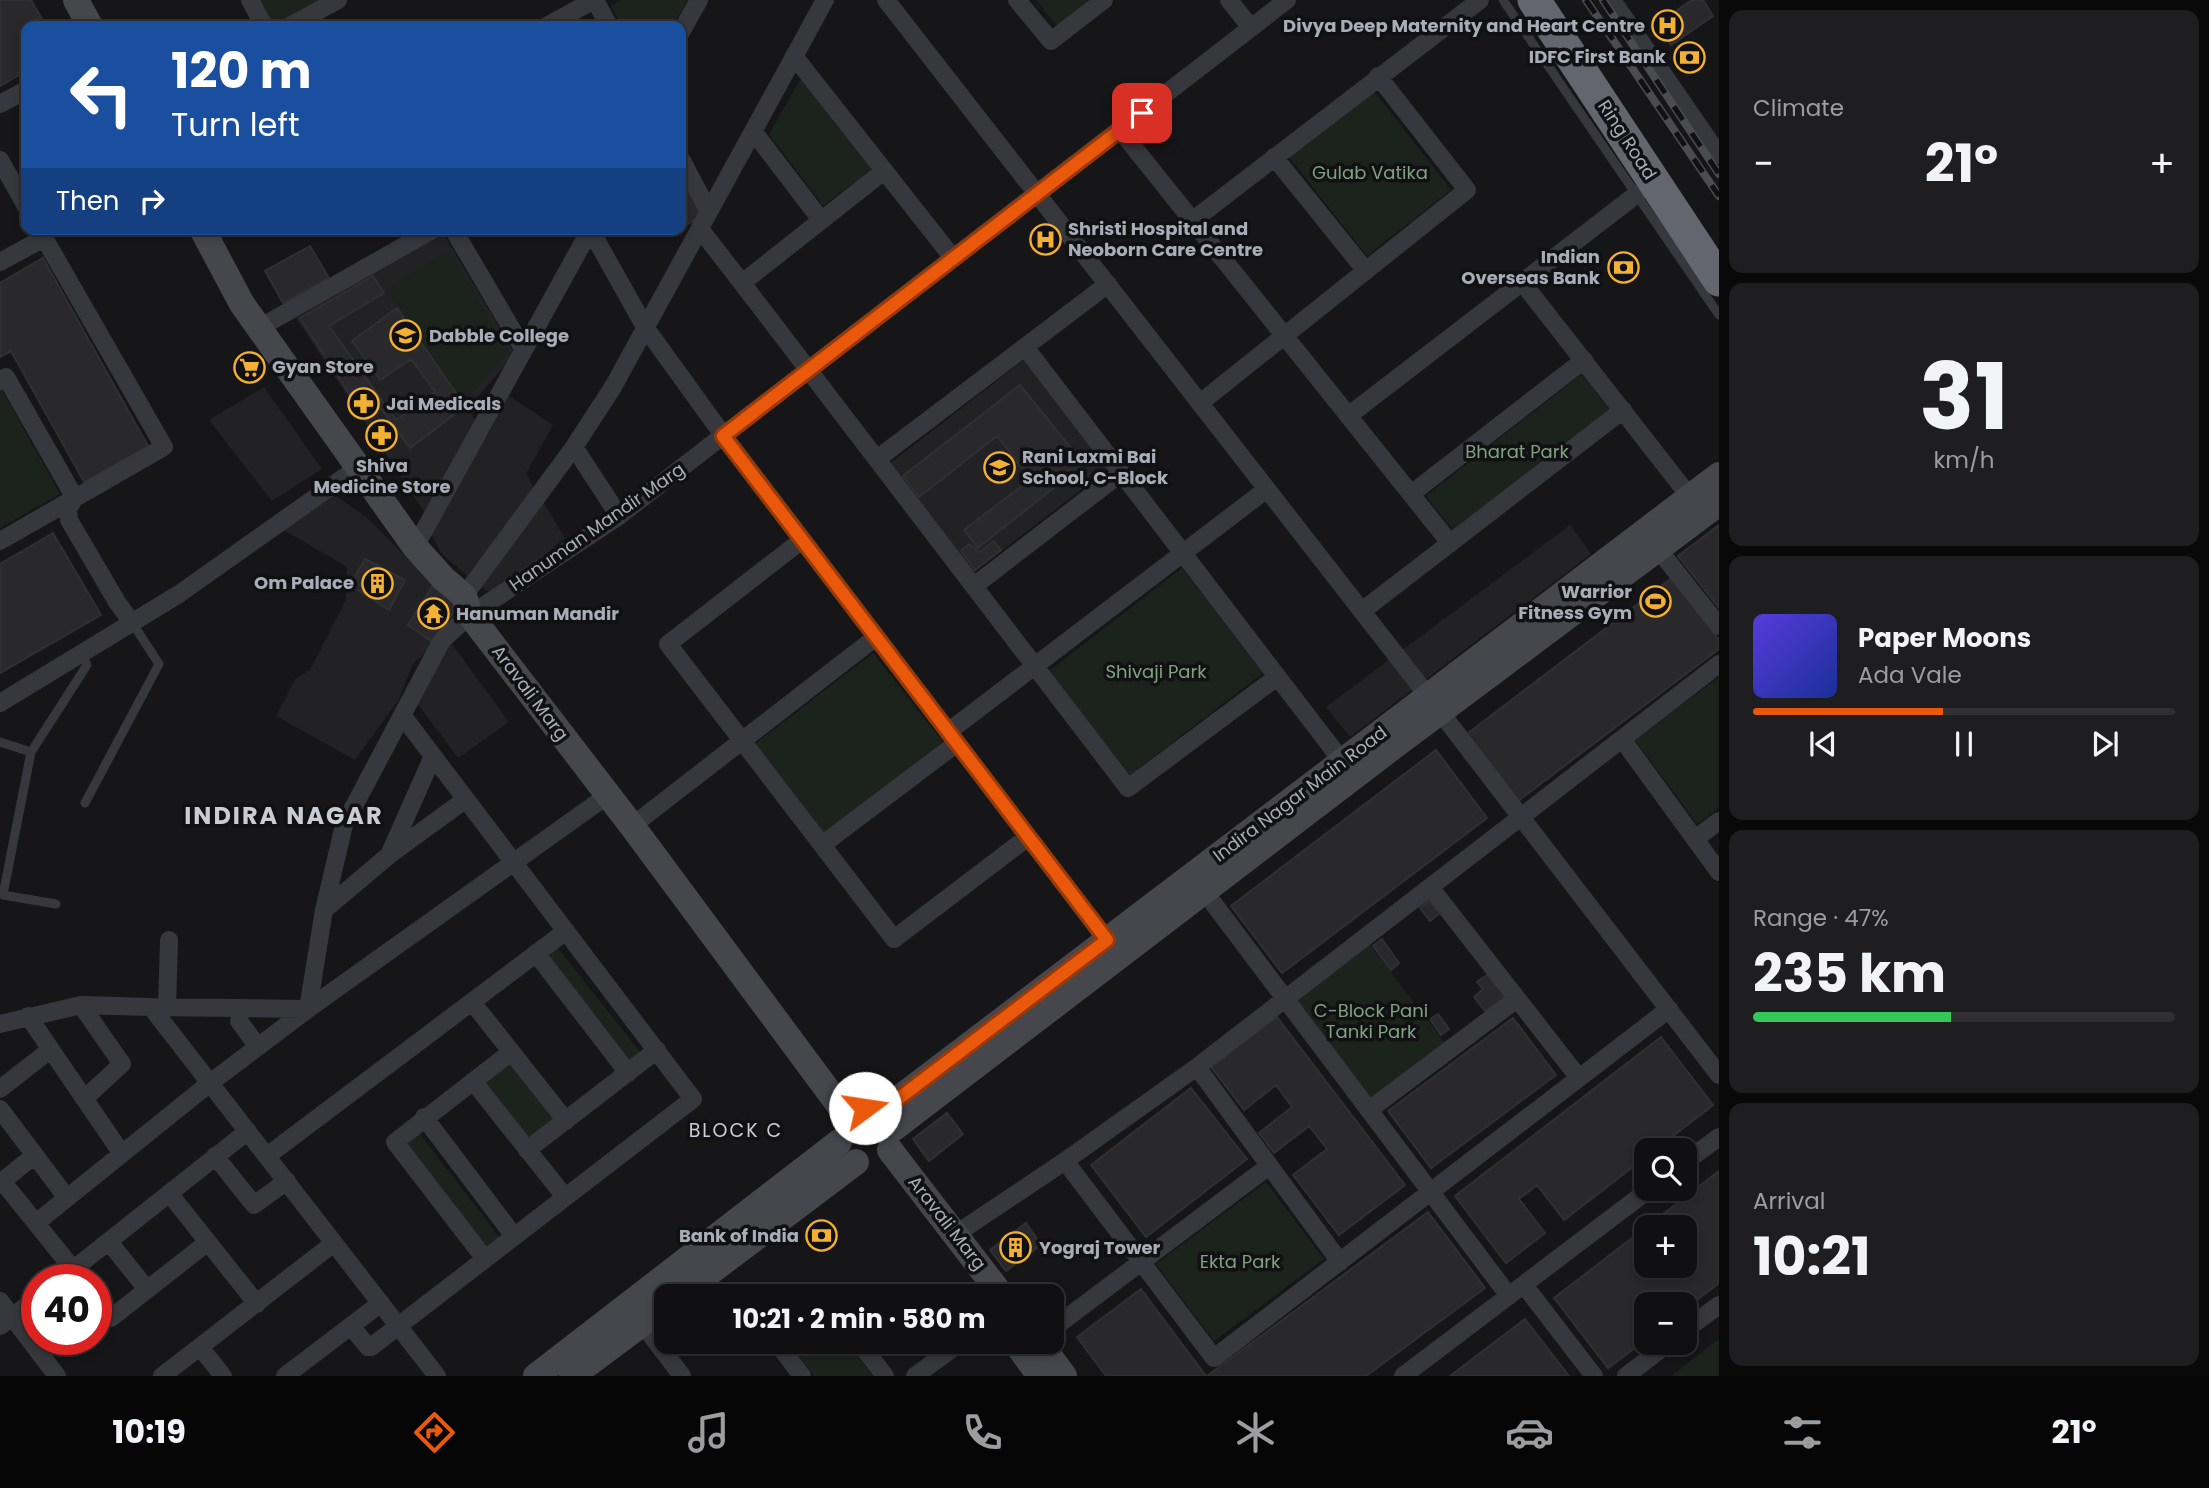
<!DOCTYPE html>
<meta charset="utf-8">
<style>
:root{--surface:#101012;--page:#1e1e20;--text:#f1f3f6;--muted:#9c9d9f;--line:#303032;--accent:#ea580c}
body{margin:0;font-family:Poppins,sans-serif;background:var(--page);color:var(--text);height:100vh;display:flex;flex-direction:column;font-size:26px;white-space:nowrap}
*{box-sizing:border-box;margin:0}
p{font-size:23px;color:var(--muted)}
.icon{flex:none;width:38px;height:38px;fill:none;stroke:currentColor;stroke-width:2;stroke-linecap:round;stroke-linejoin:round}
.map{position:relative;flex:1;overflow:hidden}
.drawer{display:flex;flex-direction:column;gap:10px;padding:10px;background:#09090a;width:490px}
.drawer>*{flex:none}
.hud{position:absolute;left:21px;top:21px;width:665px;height:214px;border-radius:14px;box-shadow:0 4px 10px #0003,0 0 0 2px var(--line);background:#1a4fa0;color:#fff;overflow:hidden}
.controls{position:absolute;left:1634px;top:1138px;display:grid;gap:14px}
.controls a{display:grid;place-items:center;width:63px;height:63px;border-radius:14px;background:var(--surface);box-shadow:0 4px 10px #0003,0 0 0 2px var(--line);font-size:35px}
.speed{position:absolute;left:21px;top:1264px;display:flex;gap:14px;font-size:35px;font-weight:700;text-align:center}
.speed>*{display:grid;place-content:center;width:91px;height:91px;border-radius:50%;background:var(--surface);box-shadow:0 4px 10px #0003,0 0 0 2px var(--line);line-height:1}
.speed .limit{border:10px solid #d22;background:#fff;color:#111}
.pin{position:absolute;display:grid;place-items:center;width:60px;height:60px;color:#fff;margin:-30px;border-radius:14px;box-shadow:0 4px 10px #0006}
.me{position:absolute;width:77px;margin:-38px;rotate:76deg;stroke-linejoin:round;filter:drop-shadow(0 0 5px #0008)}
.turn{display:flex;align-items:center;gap:24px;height:147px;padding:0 35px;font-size:32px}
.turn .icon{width:91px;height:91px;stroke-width:2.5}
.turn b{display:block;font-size:49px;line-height:60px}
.then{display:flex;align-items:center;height:66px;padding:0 35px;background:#0003;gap:14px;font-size:26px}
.big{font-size:52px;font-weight:700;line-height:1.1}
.drawer .widget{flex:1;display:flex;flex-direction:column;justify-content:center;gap:10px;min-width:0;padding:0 24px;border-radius:14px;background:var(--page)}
.drawer .dial{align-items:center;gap:0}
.dial b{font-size:91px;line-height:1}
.song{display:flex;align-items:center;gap:21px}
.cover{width:84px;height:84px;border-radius:10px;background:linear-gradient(135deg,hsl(250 70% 55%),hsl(230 70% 35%))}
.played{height:7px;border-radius:4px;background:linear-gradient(90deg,var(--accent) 45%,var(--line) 45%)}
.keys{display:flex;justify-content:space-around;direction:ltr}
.heat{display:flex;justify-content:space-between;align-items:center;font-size:38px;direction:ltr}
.charge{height:10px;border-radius:5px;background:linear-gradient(90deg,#34c759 47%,var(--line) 0)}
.trip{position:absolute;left:654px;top:1284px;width:410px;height:70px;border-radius:14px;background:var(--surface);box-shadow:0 4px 10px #0003,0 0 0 2px var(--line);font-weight:700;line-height:70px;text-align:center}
.tabs{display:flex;height:112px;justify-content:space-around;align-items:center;background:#060607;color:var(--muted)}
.tabs .icon{width:49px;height:49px}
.tabs .selected{color:var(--accent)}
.tabs b{font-size:32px;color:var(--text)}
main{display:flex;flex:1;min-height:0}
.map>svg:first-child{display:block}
</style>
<main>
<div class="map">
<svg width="1719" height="1376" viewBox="0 0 1719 1376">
<rect width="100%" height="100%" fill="#161618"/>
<path fill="#222225" d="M443,233L515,354L468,408L486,438L509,396L553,425L526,474L565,538L496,596L476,584L441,553L432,536L425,513L296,318Z
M1024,360L1108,469L973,573L889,464Z
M264,387L322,469L272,501L209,420Z
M332,493L366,517L428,579L464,606L436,646L431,648L412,665L399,699L355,760L276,716L296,678L310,670L346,600L347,567L282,529Z
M1570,525L1591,554L1350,737L1326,707Z
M449,640L509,722L458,758L414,699Z"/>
<path fill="#1c231d" d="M259,0H321L273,26Z
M621,0H688L673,26H622L611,6Z
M1036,0H1089L1057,26Z
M804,73L875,167L823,206L769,134Z
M1374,91L1451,190L1367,256L1289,157Z
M449,249L509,352L464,402L386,290Z
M1582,374L1609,409L1453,530L1426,496Z
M2,390L60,494L0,528V391Z
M1182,568L1263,673L1130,775L1049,671Z
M873,653L943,742L824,834L755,744Z
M1719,677V808L1697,824L1635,740Z
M1370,945L1445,1043L1371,1099L1296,1000Z
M557,947L645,1058L621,1077L533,966Z
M512,1061L560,1122L526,1149L477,1087Z
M419,1133L504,1243L479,1262L394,1153Z
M1266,1182L1324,1259L1214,1341L1156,1264Z
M1719,1339V1376H1671Z
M799,1342H847L873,1376H814L792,1347Z"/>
<path fill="#29292c" stroke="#303034" stroke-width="2" fill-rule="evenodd" d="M0,0H31L46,26H26V71L0,86Z
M1692,0H1703L1713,16L1671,45L1657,24Z
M681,173L704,215L681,228Z
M310,246L329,278L283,303L265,271Z
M43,258L148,446L84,482L11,351L0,357V283Z
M373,276L384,293L329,326L396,420L435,392L411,359L380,380L352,341L397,308L465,406L410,448L365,387L352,398L300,318Z
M1020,385L1084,464L978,548L964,530L1031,479L997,436L919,497L903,476Z
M1719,525V608L1678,556Z
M53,533L101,615L0,673V564Z
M994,541L1001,550L975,570L961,551L969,544L980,552Z
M365,559L405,580L389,610L350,585Z
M1672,578L1719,640V649L1518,801L1467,734Z
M432,587L459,603L434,643L408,625Z
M1436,750L1487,818L1282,973L1231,906Z
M1432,898L1442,911L1430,921L1420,908Z
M1382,939L1399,963L1391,970L1373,946Z
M1490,973L1508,995L1485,1011L1474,997L1483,989L1477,982Z
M1438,1014L1449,1029L1441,1035L1430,1019Z
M1277,1017L1405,1185L1339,1235L1293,1175L1327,1149L1309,1126L1274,1153L1259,1133L1292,1107L1276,1085L1244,1110L1211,1067Z
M1513,1018L1556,1075L1431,1168L1388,1111Z
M1661,1037L1713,1105L1655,1150H1647V1156L1564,1220L1537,1185L1519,1199L1545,1233L1506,1263L1455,1196Z
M1191,1088L1247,1159L1146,1237L1091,1165Z
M947,1113L963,1134L929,1161L913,1139Z
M1719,1171V1283L1685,1309V1304H1647V1339L1608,1368L1554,1298ZM1647,1227H1685V1265H1647Z
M1428,1212L1485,1288L1366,1376H1207Z
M1026,1223L1041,1245L1006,1271L990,1250Z
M1141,1289L1206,1376H1106L1077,1337Z
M1525,1319L1569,1376H1450Z"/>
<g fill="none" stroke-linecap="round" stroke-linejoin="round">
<path stroke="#37383d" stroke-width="9" d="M1503,0L1719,315
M0,742L31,752
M85,803L159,664L133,624
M56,904L3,895L31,752L87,665L82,654"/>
<path stroke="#37383d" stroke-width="18" d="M250,0L264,26
M595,0L609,26
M886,0L1428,696L1719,1075
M1017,0L1051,41L1104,0
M1229,0L1251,28
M1612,0L1719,155
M290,26L338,0
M547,26L594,0
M681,32L699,0
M794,56L953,258
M0,104L26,90
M1120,130L1450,543
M753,131L821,220
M1274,157L1366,271
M681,159L709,212
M0,160L26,206
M1192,221L1480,0
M453,229L524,350
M590,229L645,327L723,435L1112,947
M700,229L742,283L884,171
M0,262L44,238
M1522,282L1690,497
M742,283L1128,788L1277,677
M259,328L434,229
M1025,347L1342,761
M0,381L6,377L75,498L68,508L69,520L117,602L133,624
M1200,403L1467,190L1378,76
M1348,416L1637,194
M574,447L619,516
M877,459L1108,284
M1411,494L1584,360
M802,540L668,644L894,939L1028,837
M0,541L164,447L39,229
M415,547L590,230
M1658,549L1719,626
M974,586L1121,473
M464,596L574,447L613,387L825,0
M1362,611L1623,410
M0,703L179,594L357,468
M948,732L1267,489
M1622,739L1719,872
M632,826L876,637
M1695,839L1719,821
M822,845L957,743
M390,853L433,756
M1430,887L1579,1078
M1204,891L1509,1296
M324,910L388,856L466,799
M536,953L628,1073
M472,1002L566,1121
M81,1005L122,1064L84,1099
M151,1007L308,1009L324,910L344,825L442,640L470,615L619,516L1287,0
M167,1008L169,940
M28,1016L122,1154
M239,1021L258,1047
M0,1024L81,1005L151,1007L437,1376
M1197,1067L1340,1262
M473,1081L565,1197
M0,1089L50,1050
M0,1109L67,1198
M1369,1110L1517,999
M424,1117L514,1236
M527,1150L657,1050
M215,1156L254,1205L287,1181
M267,1156L566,931
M1065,1161L1214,1358L1669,1009
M1685,1162L1719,1137
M2,1181L81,1279
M0,1183L35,1155
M169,1193L257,1304
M36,1223L210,1083L308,1009L608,795
M956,1234L1065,1161L1197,1067L1719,664
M109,1242L146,1288
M485,1259L395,1142L511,1052
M61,1279L248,1131
M1524,1285L1594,1376
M96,1299L111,1318L208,1242
M0,1301L57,1376
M642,1323L682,1376
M0,1326L37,1298
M351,1326L368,1347H371L693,1099L402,715
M1052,1329L1269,1166
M1685,1330L1719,1305
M779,1342L777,1343L802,1376
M859,1342L885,1376
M200,1347L223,1376
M162,1376L334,1243
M285,1376L381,1303
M915,1376L961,1342
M1403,1376L1651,1188
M1626,1376L1670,1342"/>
<path stroke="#45474d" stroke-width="26" d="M76,0L90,26
M202,229L242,304L415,547L443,578L464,596L470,615L632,826L847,1116
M881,1112L1719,475
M893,1129L1389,750L1719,503
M890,1150L1003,1297
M677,1297L856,1162
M1015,1342L1040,1376
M1039,1342L1064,1376
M536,1376L839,1142
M572,1376L667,1305"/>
<path stroke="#63666e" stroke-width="33" d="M1534,0L1719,280"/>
<defs>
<path id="rail" d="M1586,0L1719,196
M1603,0L1719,174"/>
</defs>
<use href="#rail" stroke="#4a4c52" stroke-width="8"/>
<use href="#rail" stroke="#111113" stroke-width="5" stroke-dasharray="16" stroke-linecap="butt"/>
</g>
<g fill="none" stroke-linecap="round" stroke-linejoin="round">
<defs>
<path id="route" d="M865,1108L881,1112L1107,940L723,436L1142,113"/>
</defs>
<use href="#route" stroke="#983908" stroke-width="18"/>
<use href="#route" stroke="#ea580c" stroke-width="12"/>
</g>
<defs>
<symbol id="hospital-ring" viewBox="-11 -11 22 22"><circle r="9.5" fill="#111113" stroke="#f2b134" stroke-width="1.5"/><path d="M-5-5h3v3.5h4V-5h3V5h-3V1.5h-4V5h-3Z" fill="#f2b134"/></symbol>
<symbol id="bank-ring" viewBox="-11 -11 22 22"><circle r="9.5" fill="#111113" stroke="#f2b134" stroke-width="1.5"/><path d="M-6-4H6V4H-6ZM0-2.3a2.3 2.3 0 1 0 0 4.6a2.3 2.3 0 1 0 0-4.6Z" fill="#f2b134"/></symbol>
<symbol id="school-ring" viewBox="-11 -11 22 22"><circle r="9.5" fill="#111113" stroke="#f2b134" stroke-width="1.5"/><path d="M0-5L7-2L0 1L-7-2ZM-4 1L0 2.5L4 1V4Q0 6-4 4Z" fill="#f2b134"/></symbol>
<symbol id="supermarket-ring" viewBox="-11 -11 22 22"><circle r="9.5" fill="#111113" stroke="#f2b134" stroke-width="1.5"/><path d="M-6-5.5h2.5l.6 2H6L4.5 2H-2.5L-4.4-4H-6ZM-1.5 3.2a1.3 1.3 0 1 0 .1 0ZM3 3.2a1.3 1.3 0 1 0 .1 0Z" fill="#f2b134"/></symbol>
<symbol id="pharmacy-ring" viewBox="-11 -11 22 22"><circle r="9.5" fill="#111113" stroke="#f2b134" stroke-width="1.5"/><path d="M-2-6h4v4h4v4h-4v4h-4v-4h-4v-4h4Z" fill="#f2b134"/></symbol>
<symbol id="building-ring" viewBox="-11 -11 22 22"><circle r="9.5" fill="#111113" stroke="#f2b134" stroke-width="1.5"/><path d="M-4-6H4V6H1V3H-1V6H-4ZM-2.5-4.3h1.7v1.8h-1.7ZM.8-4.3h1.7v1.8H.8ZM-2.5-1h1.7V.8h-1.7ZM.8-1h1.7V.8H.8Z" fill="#f2b134"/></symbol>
<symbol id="stadium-ring" viewBox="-11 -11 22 22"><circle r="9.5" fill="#111113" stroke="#f2b134" stroke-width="1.5"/><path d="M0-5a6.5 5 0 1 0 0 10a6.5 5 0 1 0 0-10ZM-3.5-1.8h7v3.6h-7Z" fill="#f2b134"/></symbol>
<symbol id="temple-ring" viewBox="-11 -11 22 22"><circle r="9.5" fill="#111113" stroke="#f2b134" stroke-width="1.5"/><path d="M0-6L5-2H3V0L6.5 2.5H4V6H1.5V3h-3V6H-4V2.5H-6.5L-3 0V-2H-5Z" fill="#f2b134"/></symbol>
</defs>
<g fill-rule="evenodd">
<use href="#hospital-ring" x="1650" y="8" width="35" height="35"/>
<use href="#bank-ring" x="1672" y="40" width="35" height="35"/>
<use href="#hospital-ring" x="1028" y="222" width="35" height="35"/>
<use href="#bank-ring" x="1606" y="250" width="35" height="35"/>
<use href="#school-ring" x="388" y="318" width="35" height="35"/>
<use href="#supermarket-ring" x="232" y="350" width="35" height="35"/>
<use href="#pharmacy-ring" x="346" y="386" width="35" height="35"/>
<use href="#pharmacy-ring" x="364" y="418" width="35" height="35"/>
<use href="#school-ring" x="982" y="450" width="35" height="35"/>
<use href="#building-ring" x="360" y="566" width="35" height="35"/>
<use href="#stadium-ring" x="1638" y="584" width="35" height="35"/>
<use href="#temple-ring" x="416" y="596" width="35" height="35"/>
<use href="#bank-ring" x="804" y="1218" width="35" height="35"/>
<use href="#building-ring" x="998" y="1230" width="35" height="35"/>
</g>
<g text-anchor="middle" stroke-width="7" stroke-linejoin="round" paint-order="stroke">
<g font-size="18" font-weight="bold" fill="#a8adb8" stroke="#111113" text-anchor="start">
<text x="1645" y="32" text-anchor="end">Divya Deep Maternity and Heart Centre</text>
<text x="1666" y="63" text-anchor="end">IDFC First Bank</text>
<text x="1068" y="235">Shristi Hospital and<tspan x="1068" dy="21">Neoborn Care Centre</tspan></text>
<text x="1600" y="263" text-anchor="end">Indian<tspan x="1600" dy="21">Overseas Bank</tspan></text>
<text x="429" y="342">Dabble College</text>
<text x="272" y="373">Gyan Store</text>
<text x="386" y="410">Jai Medicals</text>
<text x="1022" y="463">Rani Laxmi Bai<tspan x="1022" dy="21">School, C-Block</tspan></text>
<text x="382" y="472" text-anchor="middle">Shiva<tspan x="382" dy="21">Medicine Store</tspan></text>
<text x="354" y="589" text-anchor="end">Om Palace</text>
<text x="1632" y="598" text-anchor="end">Warrior<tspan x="1632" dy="21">Fitness Gym</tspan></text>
<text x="456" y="620">Hanuman Mandir</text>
<text x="799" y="1242" text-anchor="end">Bank of India</text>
<text x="1039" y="1254">Yograj Tower</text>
</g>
<g font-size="18" fill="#a8adb8" stroke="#111113">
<text transform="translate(1627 140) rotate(57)" y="6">Ring Road</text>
<text transform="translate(597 527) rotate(-35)" y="6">Hanuman Mandir Marg</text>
<text transform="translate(530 693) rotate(53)" y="6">Aravali Marg</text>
<text transform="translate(1300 794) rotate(-37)" y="6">Indira Nagar Main Road</text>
<text transform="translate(947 1223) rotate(52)" y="6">Aravali Marg</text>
</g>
<g font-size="18" fill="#7fa381" stroke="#111113">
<text x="1370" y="179">Gulab Vatika</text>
<text x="1517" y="458">Bharat Park</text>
<text x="1156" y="678">Shivaji Park</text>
<text x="1371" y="1017">C-Block Pani<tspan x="1371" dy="21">Tanki Park</tspan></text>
<text x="1240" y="1268">Ekta Park</text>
</g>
<g font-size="19" letter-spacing="2" fill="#c9ccd4" stroke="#111113">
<text x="736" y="1137">BLOCK C</text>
</g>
<g font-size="24" font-weight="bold" letter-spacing="2" fill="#c9ccd4" stroke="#111113">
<text x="284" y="824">INDIRA NAGAR</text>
</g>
</g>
</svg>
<div class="controls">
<a><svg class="icon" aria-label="search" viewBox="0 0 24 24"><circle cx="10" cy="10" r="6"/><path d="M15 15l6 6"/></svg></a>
<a>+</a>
<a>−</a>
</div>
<div class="speed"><div class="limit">40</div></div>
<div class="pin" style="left:1142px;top:113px;background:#d93025"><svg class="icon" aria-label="arrive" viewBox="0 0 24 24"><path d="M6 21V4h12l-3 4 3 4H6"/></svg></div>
<svg class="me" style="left:865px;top:1108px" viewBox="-20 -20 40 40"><circle r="19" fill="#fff"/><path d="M0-13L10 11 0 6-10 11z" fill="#ea580c"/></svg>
<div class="trip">10:21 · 2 min · 580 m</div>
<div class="hud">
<div class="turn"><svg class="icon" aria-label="left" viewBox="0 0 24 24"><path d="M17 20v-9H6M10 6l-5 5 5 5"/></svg><div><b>120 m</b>Turn left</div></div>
<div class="then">Then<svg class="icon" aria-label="right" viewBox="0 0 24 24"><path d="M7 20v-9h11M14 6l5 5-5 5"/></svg></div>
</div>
</div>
<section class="drawer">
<div class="widget"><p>Climate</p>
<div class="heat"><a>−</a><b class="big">21°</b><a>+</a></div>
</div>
<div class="widget dial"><b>31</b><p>km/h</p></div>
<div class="widget">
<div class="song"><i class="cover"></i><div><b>Paper Moons</b><p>Ada Vale</p></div></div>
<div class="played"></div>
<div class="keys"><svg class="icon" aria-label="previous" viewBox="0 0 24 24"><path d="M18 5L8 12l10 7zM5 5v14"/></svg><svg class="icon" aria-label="pause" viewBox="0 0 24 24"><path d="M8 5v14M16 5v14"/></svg><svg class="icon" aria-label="next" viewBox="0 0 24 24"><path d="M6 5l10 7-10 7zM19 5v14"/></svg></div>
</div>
<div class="widget"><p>Range · 47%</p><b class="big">235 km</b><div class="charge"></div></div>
<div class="widget"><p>Arrival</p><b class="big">10:21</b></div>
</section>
</main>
<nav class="tabs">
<b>10:19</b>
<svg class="icon selected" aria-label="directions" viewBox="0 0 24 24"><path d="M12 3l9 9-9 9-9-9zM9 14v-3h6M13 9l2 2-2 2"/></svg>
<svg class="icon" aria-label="music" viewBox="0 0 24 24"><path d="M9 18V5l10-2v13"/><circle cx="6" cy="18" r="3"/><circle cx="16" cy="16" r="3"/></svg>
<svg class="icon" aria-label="phone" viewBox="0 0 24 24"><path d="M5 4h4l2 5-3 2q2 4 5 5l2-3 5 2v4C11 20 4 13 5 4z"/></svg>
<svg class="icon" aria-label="climate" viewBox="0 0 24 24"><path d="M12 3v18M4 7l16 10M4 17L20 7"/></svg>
<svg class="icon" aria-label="car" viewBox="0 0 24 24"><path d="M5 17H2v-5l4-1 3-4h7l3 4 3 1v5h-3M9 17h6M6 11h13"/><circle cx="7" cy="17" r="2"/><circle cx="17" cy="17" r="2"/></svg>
<svg class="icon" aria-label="filters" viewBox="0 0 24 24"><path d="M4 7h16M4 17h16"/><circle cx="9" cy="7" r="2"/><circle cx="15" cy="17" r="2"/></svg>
<b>21°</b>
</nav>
